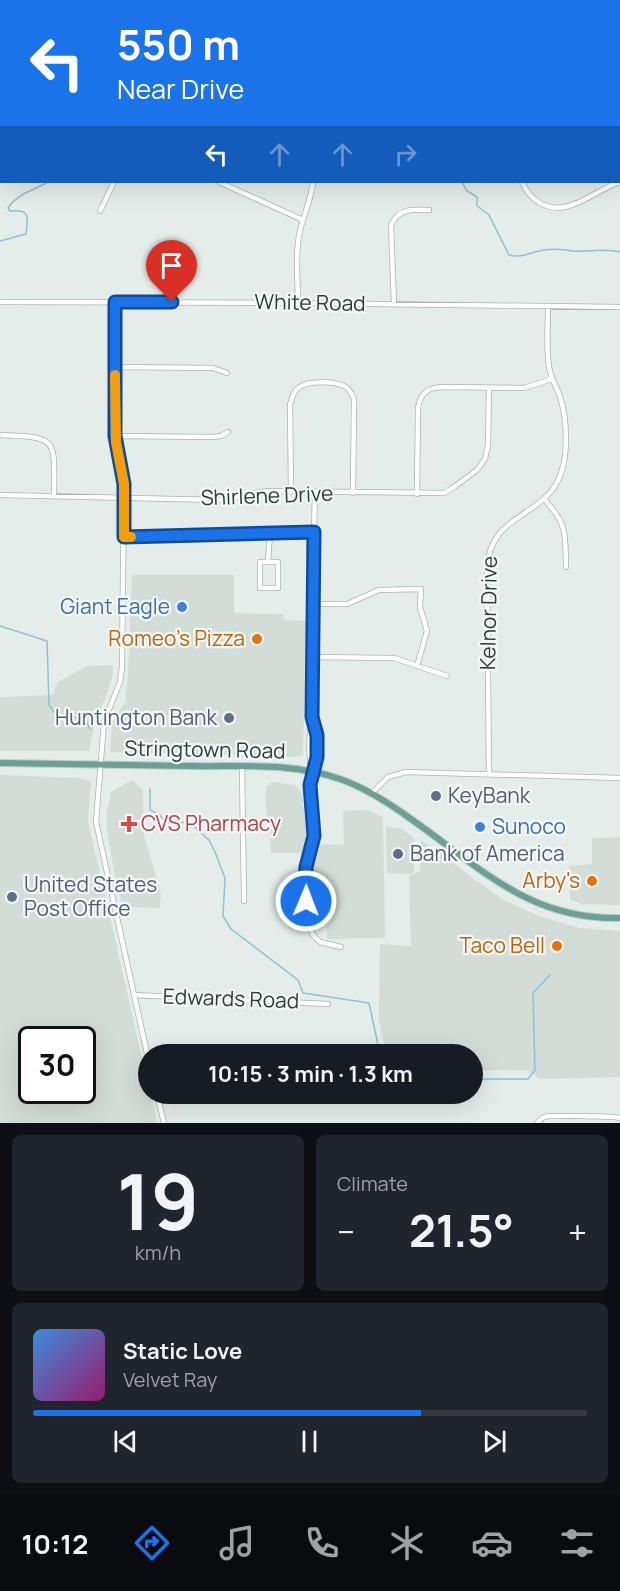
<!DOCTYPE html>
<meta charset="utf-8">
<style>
:root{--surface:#171b24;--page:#20242c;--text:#f1f3f6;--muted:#9ea1a6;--line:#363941;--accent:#1a73e8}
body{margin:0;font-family:Manrope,sans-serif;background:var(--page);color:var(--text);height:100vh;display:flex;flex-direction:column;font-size:22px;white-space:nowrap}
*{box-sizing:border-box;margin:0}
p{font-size:20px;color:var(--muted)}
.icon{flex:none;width:33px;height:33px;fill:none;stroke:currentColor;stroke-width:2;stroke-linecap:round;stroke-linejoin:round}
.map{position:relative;height:1123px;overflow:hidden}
.sheet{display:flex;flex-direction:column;gap:12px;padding:12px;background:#0d0f14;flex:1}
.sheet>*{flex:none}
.top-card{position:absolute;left:0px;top:0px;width:621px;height:183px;box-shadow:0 6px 24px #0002;background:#1a73e8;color:#fff;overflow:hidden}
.speed{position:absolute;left:18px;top:1026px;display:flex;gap:12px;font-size:30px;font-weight:700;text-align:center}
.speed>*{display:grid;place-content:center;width:78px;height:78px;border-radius:50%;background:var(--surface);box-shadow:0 6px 24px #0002;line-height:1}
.speed .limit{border:3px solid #111;border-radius:9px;background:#fff;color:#111}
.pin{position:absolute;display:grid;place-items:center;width:51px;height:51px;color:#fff;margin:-62px -26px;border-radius:50% 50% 50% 0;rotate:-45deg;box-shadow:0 0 6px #0007}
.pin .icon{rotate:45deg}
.me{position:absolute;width:66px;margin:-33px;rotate:1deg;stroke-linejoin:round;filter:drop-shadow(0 0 4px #0008)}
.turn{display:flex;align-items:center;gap:21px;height:126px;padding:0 18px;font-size:27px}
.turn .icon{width:78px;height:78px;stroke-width:2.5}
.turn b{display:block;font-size:42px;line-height:51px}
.lanes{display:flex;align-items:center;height:57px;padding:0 18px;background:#0003;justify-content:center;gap:30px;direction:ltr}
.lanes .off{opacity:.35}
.big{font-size:45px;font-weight:700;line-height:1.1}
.sheet .widget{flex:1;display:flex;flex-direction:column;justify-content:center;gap:9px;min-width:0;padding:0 21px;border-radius:9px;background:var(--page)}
.sheet .dial{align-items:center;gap:0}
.dial b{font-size:78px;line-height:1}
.song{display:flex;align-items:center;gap:18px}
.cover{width:72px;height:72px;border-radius:9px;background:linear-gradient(135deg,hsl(210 70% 55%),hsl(320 70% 35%))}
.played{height:6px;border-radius:3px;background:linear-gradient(90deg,var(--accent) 70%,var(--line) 70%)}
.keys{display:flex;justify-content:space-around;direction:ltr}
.heat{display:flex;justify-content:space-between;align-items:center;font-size:33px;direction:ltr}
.sheet .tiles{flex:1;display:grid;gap:12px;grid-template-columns:1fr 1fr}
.widget:last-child{grid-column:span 2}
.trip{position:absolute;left:138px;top:1044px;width:345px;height:60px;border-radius:30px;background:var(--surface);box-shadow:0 6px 24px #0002;font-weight:700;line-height:60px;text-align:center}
.dock{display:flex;height:96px;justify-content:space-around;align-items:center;background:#090b0e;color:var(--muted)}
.dock .icon{width:42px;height:42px}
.dock .on{color:var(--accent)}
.dock b{font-size:27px;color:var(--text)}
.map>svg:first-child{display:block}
</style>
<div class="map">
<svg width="620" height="1123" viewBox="0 0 620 1123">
<rect width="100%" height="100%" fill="#e4ede9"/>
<path fill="#d2ddd8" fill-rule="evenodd" d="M132,575H234V613L283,614L284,620L306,621L303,755L294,757L110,752L112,722L125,702L128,675Z
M113,665V674L106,697L96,718L89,751H0V697L52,695L58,682L87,666Z
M0,775L80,778L91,782L88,821L148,1084V1094H151L157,1123H0ZM32,1040H82V1090H32Z
M132,780L143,790L144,836L161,893L160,908L129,907L122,904L114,871L107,832V812L111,792Z
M272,782L295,785L302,793L307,839L303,853H271L270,817H267L265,793L267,786Z
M367,810L383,817L385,938L327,939L326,906H313V871L320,845L344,844L343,811Z
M386,827L400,828L414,838V872L411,874L387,873Z
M620,837V905L581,904L570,899L569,866L592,864V838Z
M421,840L502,899L539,916L580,928L620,931V1077L540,1079L528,1070L473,1071L472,1054H386L379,1020L380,944L411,946L409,876L420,871Z"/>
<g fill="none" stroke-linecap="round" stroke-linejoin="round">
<path stroke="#8fc1cf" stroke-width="1.5" d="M358,182H362
M462,182L467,191L477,197V206L489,215L509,255C521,259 533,251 545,250C555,248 564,250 573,251C589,252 604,248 620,252
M0,241L26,234C28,217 31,209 10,211L8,208C18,193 33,191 48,182
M0,626L47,641L49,705L56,715L85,719L90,729
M150,789V810L160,815L166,824L189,822L209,840L215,852L225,878L223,916L231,929L298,980L303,993L369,1003L380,1054
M472,1079H528L535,1070L533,993L550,975"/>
<defs>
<path id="minor" d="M132,0V2
M199,0V2
M261,0V2
M323,0V2
M455,0V2
M521,0V2
M584,0L586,2
M577,2L578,0
M0,50L2,48
M0,157L2,155
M219,182L303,220
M522,182C526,191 531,198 540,203C568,219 594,190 620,182
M100,211L114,182
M0,302L298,303L620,307
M115,302V436L124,485L122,667L120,682L104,722L96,822L148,1058
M298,303C298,281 295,258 299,236C302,217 311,202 313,182
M394,304L391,225C399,208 413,209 429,210
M115,367L213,368L227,373
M0,435C60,437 54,439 54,496
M115,436L213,437L221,436L228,432
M291,491L290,405C292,398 293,392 298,388C308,380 335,381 346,387C350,390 352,394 354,399L353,493
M417,494L418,408C420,394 427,388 441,387L524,388L552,379
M0,495L219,500L266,491L444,493L454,487L477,470L485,459L488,445L489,388
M544,499C568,525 565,533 566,567
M124,537L313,532
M260,562H278V588H260Z
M268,562L270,533
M312,604H347L379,590L421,589L420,607L427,631L417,666
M312,657L394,658L447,676
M313,719L317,735V757L310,785L314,836L306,867V920L313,935L320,942L341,947
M242,766L244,901
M312,770C306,747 312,726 312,703C312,632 313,562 315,492
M489,774L487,570C489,511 546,519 561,473C568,455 567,419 561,400C558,388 550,379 549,366C546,347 548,326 548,306
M372,793L388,777L406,772L620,778
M134,995L328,1004
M157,1094L164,1123
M537,1123C538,1122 542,1118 544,1117C548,1115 615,1116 620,1118"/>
<path id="major" d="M0,763C64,764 128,765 191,766C241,767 292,762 340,779C366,788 389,803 411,819C481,868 529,920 620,918"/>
</defs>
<use href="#minor" stroke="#a7b5b0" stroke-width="6"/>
<use href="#major" stroke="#c2c9c7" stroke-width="8"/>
<use href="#minor" stroke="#fff" stroke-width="4.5"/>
<use href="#major" stroke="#6aa096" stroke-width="6"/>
</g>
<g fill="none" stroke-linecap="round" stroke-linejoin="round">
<defs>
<path id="route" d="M172,302H115V436L124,484V537L314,532L312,717L317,735V757L310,785L314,836L306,867V901"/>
</defs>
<use href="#route" stroke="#114b97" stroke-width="15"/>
<use href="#route" stroke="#1a73e8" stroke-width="10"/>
<path stroke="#f59e0b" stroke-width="10" d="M115,375L116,442L124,484V537H131"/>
</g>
<g fill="#3f7fe0" stroke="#f4f9f7" stroke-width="2">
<circle cx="182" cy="607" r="6"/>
<circle cx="480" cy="827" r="6"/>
</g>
<g fill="#e8710a" stroke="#f4f9f7" stroke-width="2">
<circle cx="257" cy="639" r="6"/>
<circle cx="592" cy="881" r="6"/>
<circle cx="557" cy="946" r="6"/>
</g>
<g fill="#5c6f8a" stroke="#f4f9f7" stroke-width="2">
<circle cx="229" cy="718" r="6"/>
<circle cx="436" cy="796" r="6"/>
<circle cx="398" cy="854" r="6"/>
<circle cx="12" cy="897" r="6"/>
</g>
<path fill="#e0444e" stroke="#f4f9f7" stroke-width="2" d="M126 815h6v6h6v6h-6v6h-6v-6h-6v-6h6z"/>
<g text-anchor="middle" stroke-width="4.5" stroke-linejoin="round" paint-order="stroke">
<g font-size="21" fill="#243e38" stroke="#f4f9f7">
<text transform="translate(310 303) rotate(1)" y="7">White Road</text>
<text transform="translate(267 496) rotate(-2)" y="7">Shirlene Drive</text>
<text transform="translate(489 613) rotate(-89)" y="7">Kelnor Drive</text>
<text transform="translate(205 750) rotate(1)" y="7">Stringtown Road</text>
<text transform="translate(231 999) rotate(2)" y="7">Edwards Road</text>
</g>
<g font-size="21" fill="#366cbe" stroke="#f4f9f7" text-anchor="end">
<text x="170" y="614">Giant Eagle</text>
<text x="492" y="834" text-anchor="start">Sunoco</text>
</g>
<g font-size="21" fill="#c56008" stroke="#f4f9f7" text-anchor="end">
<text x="245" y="646">Romeo's Pizza</text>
<text x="580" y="888">Arby's</text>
<text x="545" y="953">Taco Bell</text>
</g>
<g font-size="21" fill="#4e5e75" stroke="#f4f9f7" text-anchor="start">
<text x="217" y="725" text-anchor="end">Huntington Bank</text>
<text x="448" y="803">KeyBank</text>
<text x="410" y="861">Bank of America</text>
<text x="24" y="892">United States<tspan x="24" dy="24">Post Office</tspan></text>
</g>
<g font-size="21" fill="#be3a42" stroke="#f4f9f7" text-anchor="start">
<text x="141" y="831">CVS Pharmacy</text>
</g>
</g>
</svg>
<div class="speed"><div class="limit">30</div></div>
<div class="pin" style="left:172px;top:302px;background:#d93025"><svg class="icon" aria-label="arrive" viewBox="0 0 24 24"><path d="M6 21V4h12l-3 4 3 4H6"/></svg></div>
<svg class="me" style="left:306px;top:901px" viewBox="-20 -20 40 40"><circle r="17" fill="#1a73e8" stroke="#fff" stroke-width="3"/><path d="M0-11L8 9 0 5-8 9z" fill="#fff"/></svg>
<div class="trip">10:15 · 3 min · 1.3 km</div>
<div class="top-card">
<div class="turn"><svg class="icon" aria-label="left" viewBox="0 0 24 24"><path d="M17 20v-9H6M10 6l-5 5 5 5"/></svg><div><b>550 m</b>Near Drive</div></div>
<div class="lanes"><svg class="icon" aria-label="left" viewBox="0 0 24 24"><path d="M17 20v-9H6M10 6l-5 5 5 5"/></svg><svg class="icon off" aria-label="ahead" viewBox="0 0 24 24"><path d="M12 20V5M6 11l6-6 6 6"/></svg><svg class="icon off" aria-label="ahead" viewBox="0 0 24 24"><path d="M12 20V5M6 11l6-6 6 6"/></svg><svg class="icon off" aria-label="right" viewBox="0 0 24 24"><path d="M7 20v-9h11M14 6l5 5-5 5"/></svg></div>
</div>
</div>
<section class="sheet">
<div class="tiles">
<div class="widget dial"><b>19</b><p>km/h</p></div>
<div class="widget"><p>Climate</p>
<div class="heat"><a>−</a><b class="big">21.5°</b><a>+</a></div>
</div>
<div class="widget">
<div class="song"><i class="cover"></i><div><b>Static Love</b><p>Velvet Ray</p></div></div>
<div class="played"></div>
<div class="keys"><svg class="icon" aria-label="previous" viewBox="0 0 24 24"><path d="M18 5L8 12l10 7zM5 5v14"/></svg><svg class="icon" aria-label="pause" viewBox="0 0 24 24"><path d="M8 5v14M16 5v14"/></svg><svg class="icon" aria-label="next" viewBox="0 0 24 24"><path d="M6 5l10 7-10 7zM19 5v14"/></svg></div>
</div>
</div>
</section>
<nav class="dock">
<b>10:12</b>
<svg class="icon on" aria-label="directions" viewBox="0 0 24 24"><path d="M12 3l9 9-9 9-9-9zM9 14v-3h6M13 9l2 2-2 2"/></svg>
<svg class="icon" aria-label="music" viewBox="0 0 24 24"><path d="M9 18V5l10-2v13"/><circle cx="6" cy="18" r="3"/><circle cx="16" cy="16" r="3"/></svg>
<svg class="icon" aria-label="phone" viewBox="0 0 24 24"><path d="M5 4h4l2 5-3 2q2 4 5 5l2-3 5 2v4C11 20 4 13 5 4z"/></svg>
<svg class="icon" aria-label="climate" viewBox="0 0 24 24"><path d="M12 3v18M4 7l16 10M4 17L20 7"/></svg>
<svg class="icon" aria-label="car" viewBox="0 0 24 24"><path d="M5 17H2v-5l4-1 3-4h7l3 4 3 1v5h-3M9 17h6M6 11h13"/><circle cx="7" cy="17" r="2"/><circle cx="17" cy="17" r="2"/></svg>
<svg class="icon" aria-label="filters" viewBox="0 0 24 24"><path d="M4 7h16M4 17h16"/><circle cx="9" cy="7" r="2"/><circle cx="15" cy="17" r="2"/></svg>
</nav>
